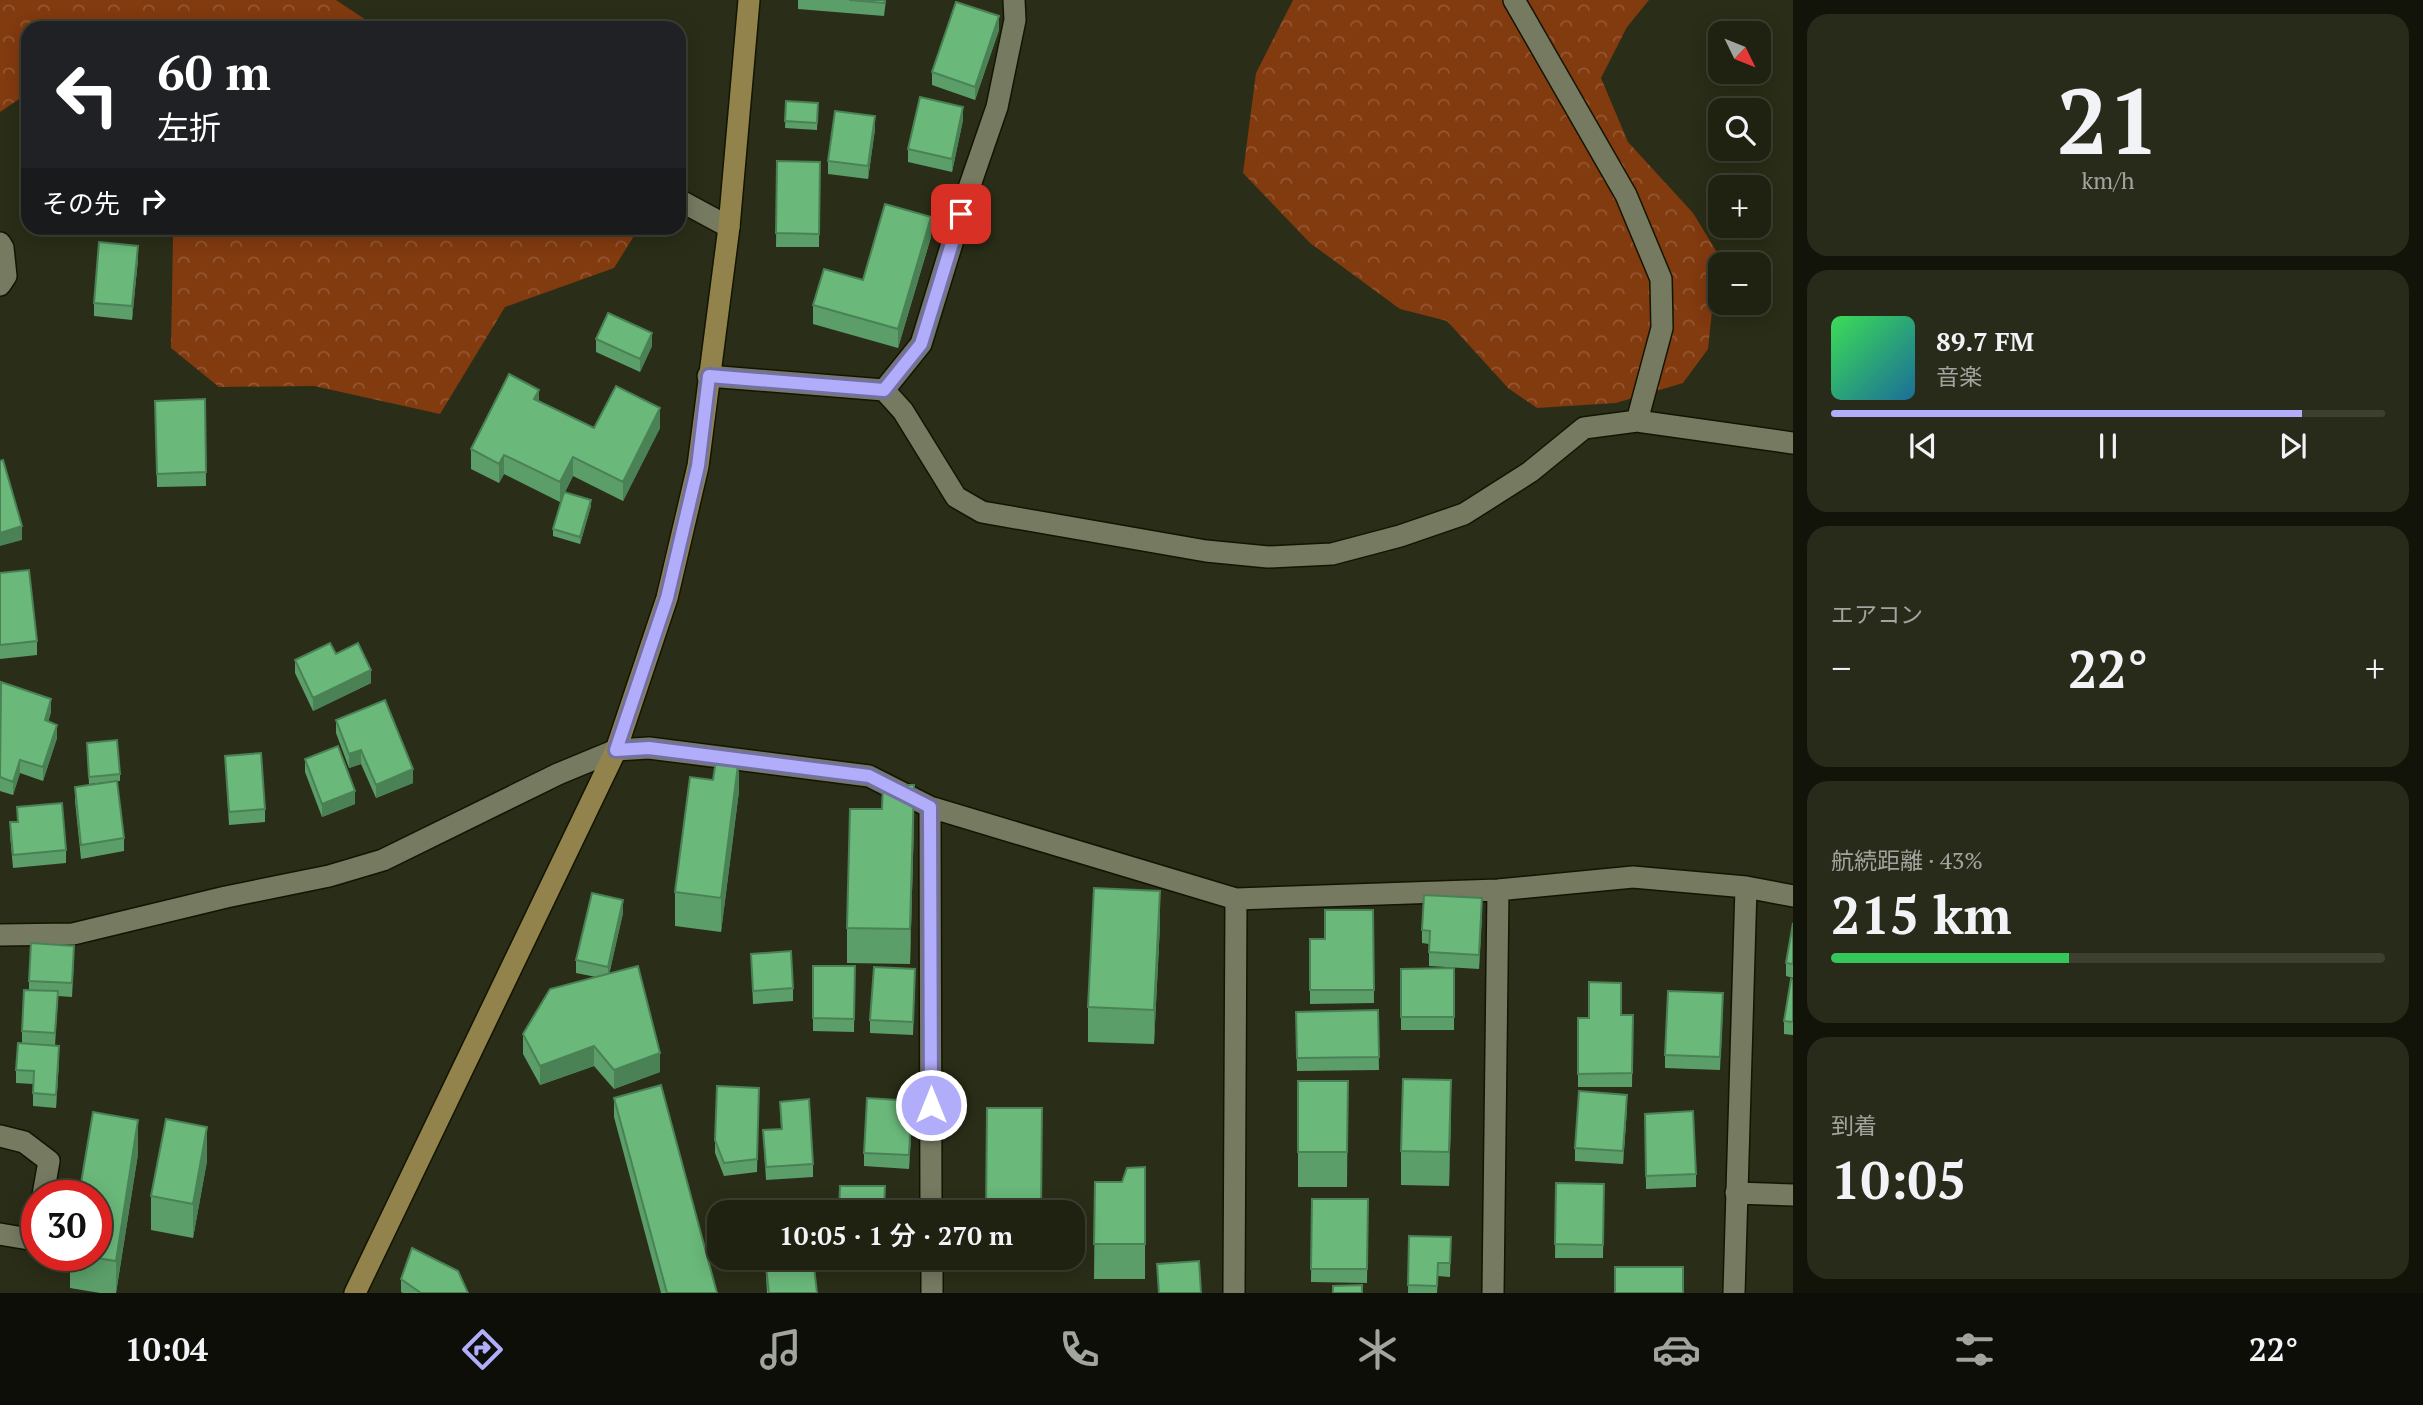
<!DOCTYPE html>
<html lang="ja">
<meta charset="utf-8">
<style>
:root{--surface:#202211;--page:#282a1a;--text:#f1f3f6;--muted:#a2a49f;--line:#3d3f31;--accent:#b1adfa}
body{margin:0;font-family:"PT Serif","Noto Sans JP",serif;background:var(--page);color:var(--text);height:100vh;display:flex;flex-direction:column;font-size:26px;white-space:nowrap}
*{box-sizing:border-box;margin:0}
p{font-size:23px;color:var(--muted)}
.icon{flex:none;width:38px;height:38px;fill:none;stroke:currentColor;stroke-width:2;stroke-linecap:round;stroke-linejoin:round}
.map{position:relative;flex:1;overflow:hidden}
.sheet{display:flex;flex-direction:column;gap:14px;padding:14px;background:#121309;width:630px}
.sheet>*{flex:none}
.top-card{position:absolute;left:21px;top:21px;width:665px;height:214px;border-radius:21px;box-shadow:0 4px 18px #0003,0 0 0 2px var(--line);background:#202124;color:#fff;overflow:hidden}
.needle{width:46px;rotate:133deg}
.fabs{position:absolute;left:1708px;top:21px;display:grid;gap:14px}
.fabs a{display:grid;place-items:center;width:63px;height:63px;border-radius:14px;background:var(--surface);box-shadow:0 4px 18px #0003,0 0 0 2px var(--line);font-size:35px}
.speed{position:absolute;left:21px;top:1180px;display:flex;gap:14px;font-size:35px;font-weight:700;text-align:center}
.speed>*{display:grid;place-content:center;width:91px;height:91px;border-radius:50%;background:var(--surface);box-shadow:0 4px 18px #0003,0 0 0 2px var(--line);line-height:1}
.speed .limit{border:10px solid #d22;background:#fff;color:#111}
.pin{position:absolute;display:grid;place-items:center;width:60px;height:60px;color:#fff;margin:-30px;border-radius:14px;box-shadow:0 4px 10px #0006}
.me{position:absolute;width:77px;margin:-38px;rotate:0deg;stroke-linejoin:round;filter:drop-shadow(0 0 5px #0008)}
.turn{display:flex;align-items:center;gap:24px;height:147px;padding:0 21px;font-size:32px}
.turn .icon{width:91px;height:91px;stroke-width:2.5}
.turn b{display:block;font-size:49px;line-height:60px}
.then{display:flex;align-items:center;height:66px;padding:0 21px;background:#0003;gap:14px;font-size:26px}
.big{font-size:52px;font-weight:600;line-height:1.1}
.sheet .widget{flex:1;display:flex;flex-direction:column;justify-content:center;gap:10px;min-width:0;padding:0 24px;border-radius:21px;background:var(--page)}
.sheet .dial{align-items:center;gap:0}
.dial b{font-size:91px;line-height:1}
.song{display:flex;align-items:center;gap:21px}
.cover{width:84px;height:84px;border-radius:10px;background:linear-gradient(135deg,hsl(130 70% 55%),hsl(200 70% 35%))}
.played{height:7px;border-radius:4px;background:linear-gradient(90deg,var(--accent) 85%,var(--line) 85%)}
.keys{display:flex;justify-content:space-around;direction:ltr}
.heat{display:flex;justify-content:space-between;align-items:center;font-size:38px;direction:ltr}
.charge{height:10px;border-radius:5px;background:linear-gradient(90deg,#34c759 43%,var(--line) 0)}
.trip{position:absolute;left:707px;top:1200px;width:378px;height:70px;border-radius:21px;background:var(--surface);box-shadow:0 4px 18px #0003,0 0 0 2px var(--line);font-weight:600;line-height:70px;text-align:center}
.tab-bar{display:flex;height:112px;justify-content:space-around;align-items:center;background:#0d0e07;color:var(--muted)}
.tab-bar .icon{width:49px;height:49px}
.tab-bar .on{color:var(--accent)}
.tab-bar b{font-size:32px;color:var(--text)}
main{display:flex;flex:1;min-height:0}
.map>svg:first-child{display:block}
</style>
<main>
<div class="map">
<svg width="1793" height="1293" viewBox="0 0 1793 1293">
<defs>
<pattern id="forest-crowns" width="20" height="18" patternUnits="userSpaceOnUse" patternTransform="scale(1.75)"><rect width="20" height="18" fill="#823a0f"/><path d="M2 6a3 3 0 1 1 6 0M12 15a3 3 0 1 1 6 0" fill="none" stroke="#945732"/></pattern>
</defs>
<rect width="100%" height="100%" fill="#2a2d17"/>
<path fill="url(#forest-crowns)" d="M0,0H336L378,28H28V93L0,112Z
M1293,0H1649L1627,27L1601,78L1628,142L1693,213L1718,254L1708,349L1683,383L1616,403L1537,408L1508,388L1447,321L1400,309L1310,243L1243,173L1256,73Z
M178,228H639L614,268L505,307L440,414L314,386L219,387L171,348L173,238Z"/>
<g fill="none" stroke-linecap="round" stroke-linejoin="round">
<defs>
<path id="street" d="M1514,0L1626,195L1661,279L1662,328L1637,421
M679,200L729,227
M0,243L3,248L6,276L0,285
M708,376L884,390L903,411L956,497L982,512L1206,551L1268,557L1332,554L1400,536L1464,514L1530,472L1584,428L1637,421L1793,443
M884,390L921,344L969,188L997,107L1015,20L1014,0
M930,807L931,1213
M0,935L73,934L226,897L329,876L383,860L558,774L616,750L649,748L869,776L930,807L1236,899L1498,890L1633,877L1746,887L1793,896
M0,1136L24,1142L49,1161L43,1195
M1736,1193L1793,1195
M0,1234L35,1240L37,1231
M932,1258V1293
M1234,1293L1236,899
M1493,1293L1498,890
M1734,1293L1746,887"/>
<path id="secondary" d="M355,1293L616,750L667,598L698,466L729,227L749,0"/>
</defs>
<use href="#street" stroke="#131502" stroke-width="24"/>
<use href="#secondary" stroke="#131502" stroke-width="24"/>
<use href="#street" stroke="#767a61" stroke-width="21"/>
<use href="#secondary" stroke="#91834b" stroke-width="21"/>
</g>
<path fill="#5b9e69" d="M798,0H886L884,16L798,9Z
M999,30L975,100L932,85V72Z
M786,101L818,103L817,130L785,128Z
M963,120L952,172L908,162V149Z
M875,129L868,179L828,174V161Z
M777,161L820,162L819,247H776Z
M931,237L898,348L813,324V305L863,280Z
M138,259L132,320L94,316V303Z
M596,339L652,346L640,372L596,352Z
M205,399L206,486L157,487L155,401Z
M539,401L594,428H660L623,501L573,476L565,492L591,506L580,544L553,536V529L562,498L560,502L504,474L499,483L471,469V449Z
M0,573L37,641V655L0,659Z
M336,654L371,683L313,711L295,673V660Z
M0,685L51,712L48,722L57,738L43,781L20,773L13,795L0,791Z
M336,720L413,783L376,798L361,764L349,768L336,733Z
M87,750L120,774V781H117L124,838V851L81,859L75,801V787L116,781L89,784Z
M225,756L265,809V822L229,825Z
M305,759L355,804L322,817L305,772Z
M739,791L721,932L675,926V892Z
M17,807L66,850V863L13,868L10,835V822H17Z
M914,820L910,964L847,963V928Z
M1373,910L1374,1003L1310,1004V939H1325Z
M1482,911L1479,969L1429,966V944L1422,943V930Z
M623,913L609,974L660,1072L614,1089L594,1066L540,1085L523,1054V1034L596,977L576,973V960Z
M1793,923V978L1786,976V963Z
M1160,925L1154,1044L1088,1042V1007Z
M751,954L793,988V1001L753,1004Z
M74,959L72,997L58,996L55,1046L59,1059L56,1108L33,1106V1084L16,1083V1070L22,1043V1031L29,990V981Z
M813,966H855L854,1032L813,1031Z
M1454,968V1030H1401V969Z
M1793,980V1035L1784,1034V1021Z
M915,982L913,1035L870,1033V1020Z
M1723,1006L1720,1070L1665,1068V1055Z
M1378,1010L1379,1070L1297,1071L1296,1012Z
M1621,1015H1633L1632,1087H1578V1018H1589Z
M1298,1081H1348L1347,1187H1298Z
M759,1088L757,1172L724,1176L715,1153V1140Z
M614,1098L717,1293H661L614,1117Z
M780,1102L813,1164V1177L766,1180L763,1130L781,1129Z
M1627,1108L1623,1164L1575,1161V1148Z
M912,1114L909,1169L864,1166V1153Z
M1645,1114L1696,1174V1187L1646,1189Z
M1451,1115L1449,1186L1401,1185V1151Z
M138,1154L116,1293H100L70,1288V1255H96Z
M207,1161L193,1238L151,1230V1196Z
M1145,1167V1279H1094L1095,1182H1122Z
M1556,1183L1604,1184L1603,1258H1555Z
M1312,1199H1368L1367,1283L1311,1282Z
M1409,1236L1451,1237L1450,1277L1438,1276L1437,1293H1408Z
M765,1258H813L817,1293H767Z
M986,1258H1041V1264H986Z
M401,1279L468,1293H403L401,1292Z"/>
<path fill="#4a8155" d="M999,16V30L975,100V87Z
M963,107V120L952,172V159Z
M875,116V129L868,179V166Z
M931,217V237L898,348V329Z
M138,246V259L132,320V306Z
M652,333V346L640,372V359Z
M539,390V409L534,399Z
M660,408V428L623,501V482Z
M504,455V474L499,483V464Z
M573,457V476L560,502V482Z
M591,500V506L580,544V537Z
M22,526V540L0,546V533Z
M371,670V683L313,711V698Z
M51,699V712L45,734V720Z
M57,725V738L43,781V767Z
M361,750V764L349,768V754Z
M739,757V791L721,932V898Z
M20,760V773L13,795V782Z
M413,769V783L376,798V785Z
M914,785V820L910,964V929Z
M355,791V804L322,817V804Z
M1160,891V925L1154,1044V1010Z
M1482,898V911L1479,969V955Z
M623,900V913L608,980V967Z
M59,1046V1059L56,1108V1095Z
M594,1046V1066L540,1085V1066Z
M660,1053V1072L614,1089V1070Z
M1451,1080V1115L1449,1186V1152Z
M1627,1095V1108L1623,1164V1151Z
M912,1101V1114L909,1169V1155Z
M138,1120V1154L116,1293V1261Z
M207,1127V1161L193,1238V1204Z"/>
<path fill="#6ab87a" stroke="#4a8155" stroke-width="2" d="M849,0H885L884,3Z
M956,2L999,16L975,87L932,72Z
M627,20L636,28H619Z
M920,97L963,107L952,159L908,149Z
M786,101L818,103L817,123L785,121Z
M835,111L875,116L868,166L828,161Z
M777,161L820,162L819,234L776,233Z
M885,204L931,217L898,329L813,305L824,269L863,280Z
M99,242L138,246L132,306L94,303Z
M608,313L652,333L640,359L596,339Z
M509,374L539,390L534,399L594,428L616,386L660,408L623,482L573,457L560,482L504,455L499,464L471,449Z
M205,399L206,472L157,474L155,401Z
M3,460L22,526L0,533V461Z
M564,492L591,500L580,537L553,529Z
M29,570L37,641L0,645V573Z
M330,643L336,654L358,643L371,670L313,698L295,660Z
M1,682L51,699L45,720L57,725L43,767L20,760L13,782L0,777Z
M385,700L413,769L376,785L361,750L349,754L336,720Z
M117,740L120,774L89,777L87,743Z
M338,746L355,791L322,804L305,759Z
M261,753L265,809L229,812L225,756Z
M717,754L739,757L721,898L675,892L690,777L713,780Z
M117,781L124,838L81,845L75,787Z
M883,785H914L910,929L847,928L850,809H882Z
M62,803L66,850L13,855L10,822H18L17,807Z
M1094,888L1160,891L1154,1010L1088,1007Z
M592,893L623,900L608,967L576,960Z
M1424,895L1482,898L1479,955L1429,952L1430,931L1422,930Z
M1325,910H1373L1374,990H1310V939H1325Z
M1793,923V964L1786,963Z
M31,943L74,946L72,983L29,981Z
M791,951L793,988L753,991L751,954Z
M638,966L660,1053L614,1070L594,1046L540,1066L523,1034L550,989Z
M813,966H855L854,1019L813,1018Z
M874,967L915,969L913,1022L870,1020Z
M1454,968V1017H1401V969Z
M1791,979L1793,980V1022L1784,1021Z
M1589,982L1621,983V1015H1633L1632,1073L1578,1074V1018H1589Z
M24,990L58,991L55,1033L22,1031Z
M1668,991L1723,993L1720,1057L1665,1055Z
M1378,1010L1379,1057L1297,1058L1296,1012Z
M18,1043L59,1046L56,1095L33,1093L34,1071L16,1070Z
M1403,1079L1451,1080L1449,1152L1401,1151Z
M1298,1081H1348L1347,1152H1298Z
M661,1085L717,1293H667L614,1098Z
M717,1086L759,1088L757,1159L724,1163L715,1140Z
M1579,1091L1627,1095L1623,1151L1575,1148Z
M867,1098L912,1101L909,1155L864,1153Z
M809,1099L813,1164L766,1167L763,1130L782,1129L780,1102Z
M987,1108H1042L1041,1213H986Z
M1693,1111L1696,1174L1646,1176L1645,1114Z
M93,1112L138,1120L116,1261L77,1255H96V1195H79Z
M166,1119L207,1127L193,1204L151,1196Z
M1145,1167V1244H1094L1095,1182H1122L1127,1168Z
M1556,1183L1604,1184L1603,1245L1555,1244Z
M840,1186H885L884,1213H839Z
M1312,1199H1368L1367,1269H1311Z
M1409,1236L1451,1237L1450,1263H1438L1437,1286L1408,1285Z
M412,1248L458,1271L468,1293H421L401,1279Z
M765,1258H813L817,1293H769Z
M1199,1261L1201,1293H1159L1157,1264Z
M1615,1267H1683V1293H1615Z
M1362,1285V1293H1333V1286Z"/>
<g fill="none" stroke-linecap="round" stroke-linejoin="round">
<defs>
<path id="route" d="M931,1105L930,807L869,776L649,748L616,750L667,598L698,466L709,376L884,390L921,344L961,214"/>
</defs>
<use href="#route" stroke="#7370a2" stroke-width="18"/>
<use href="#route" stroke="#b1adfa" stroke-width="12"/>
</g>
</svg>
<div class="fabs">
<a><svg class="needle" viewBox="-14 -14 28 28"><path d="M0-13l5 13h-10z" fill="#e53935"/><path d="M0 13l5-13h-10z" fill="#a2a49f"/></svg></a>
<a><svg class="icon" aria-label="search" viewBox="0 0 24 24"><circle cx="10" cy="10" r="6"/><path d="M15 15l6 6"/></svg></a>
<a>+</a>
<a>−</a>
</div>
<div class="speed"><div class="limit">30</div></div>
<div class="pin" style="left:961px;top:214px;background:#d93025"><svg class="icon" aria-label="arrive" viewBox="0 0 24 24"><path d="M6 21V4h12l-3 4 3 4H6"/></svg></div>
<svg class="me" style="left:931px;top:1105px" viewBox="-20 -20 40 40"><circle r="17" fill="#b1adfa" stroke="#fff" stroke-width="3"/><path d="M0-11L8 9 0 5-8 9z" fill="#fff"/></svg>
<div class="trip">10:05 · 1 分 · 270 m</div>
<div class="top-card">
<div class="turn"><svg class="icon" aria-label="left" viewBox="0 0 24 24"><path d="M17 20v-9H6M10 6l-5 5 5 5"/></svg><div><b>60 m</b>左折</div></div>
<div class="then">その先<svg class="icon" aria-label="right" viewBox="0 0 24 24"><path d="M7 20v-9h11M14 6l5 5-5 5"/></svg></div>
</div>
</div>
<section class="sheet">
<div class="widget dial"><b>21</b><p>km/h</p></div>
<div class="widget">
<div class="song"><i class="cover"></i><div><b>89.7 FM</b><p>音楽</p></div></div>
<div class="played"></div>
<div class="keys"><svg class="icon" aria-label="previous" viewBox="0 0 24 24"><path d="M18 5L8 12l10 7zM5 5v14"/></svg><svg class="icon" aria-label="pause" viewBox="0 0 24 24"><path d="M8 5v14M16 5v14"/></svg><svg class="icon" aria-label="next" viewBox="0 0 24 24"><path d="M6 5l10 7-10 7zM19 5v14"/></svg></div>
</div>
<div class="widget"><p>エアコン</p>
<div class="heat"><a>−</a><b class="big">22°</b><a>+</a></div>
</div>
<div class="widget"><p>航続距離 · 43%</p><b class="big">215 km</b><div class="charge"></div></div>
<div class="widget"><p>到着</p><b class="big">10:05</b></div>
</section>
</main>
<nav class="tab-bar">
<b>10:04</b>
<svg class="icon on" aria-label="directions" viewBox="0 0 24 24"><path d="M12 3l9 9-9 9-9-9zM9 14v-3h6M13 9l2 2-2 2"/></svg>
<svg class="icon" aria-label="music" viewBox="0 0 24 24"><path d="M9 18V5l10-2v13"/><circle cx="6" cy="18" r="3"/><circle cx="16" cy="16" r="3"/></svg>
<svg class="icon" aria-label="phone" viewBox="0 0 24 24"><path d="M5 4h4l2 5-3 2q2 4 5 5l2-3 5 2v4C11 20 4 13 5 4z"/></svg>
<svg class="icon" aria-label="climate" viewBox="0 0 24 24"><path d="M12 3v18M4 7l16 10M4 17L20 7"/></svg>
<svg class="icon" aria-label="car" viewBox="0 0 24 24"><path d="M5 17H2v-5l4-1 3-4h7l3 4 3 1v5h-3M9 17h6M6 11h13"/><circle cx="7" cy="17" r="2"/><circle cx="17" cy="17" r="2"/></svg>
<svg class="icon" aria-label="filters" viewBox="0 0 24 24"><path d="M4 7h16M4 17h16"/><circle cx="9" cy="7" r="2"/><circle cx="15" cy="17" r="2"/></svg>
<b>22°</b>
</nav>
